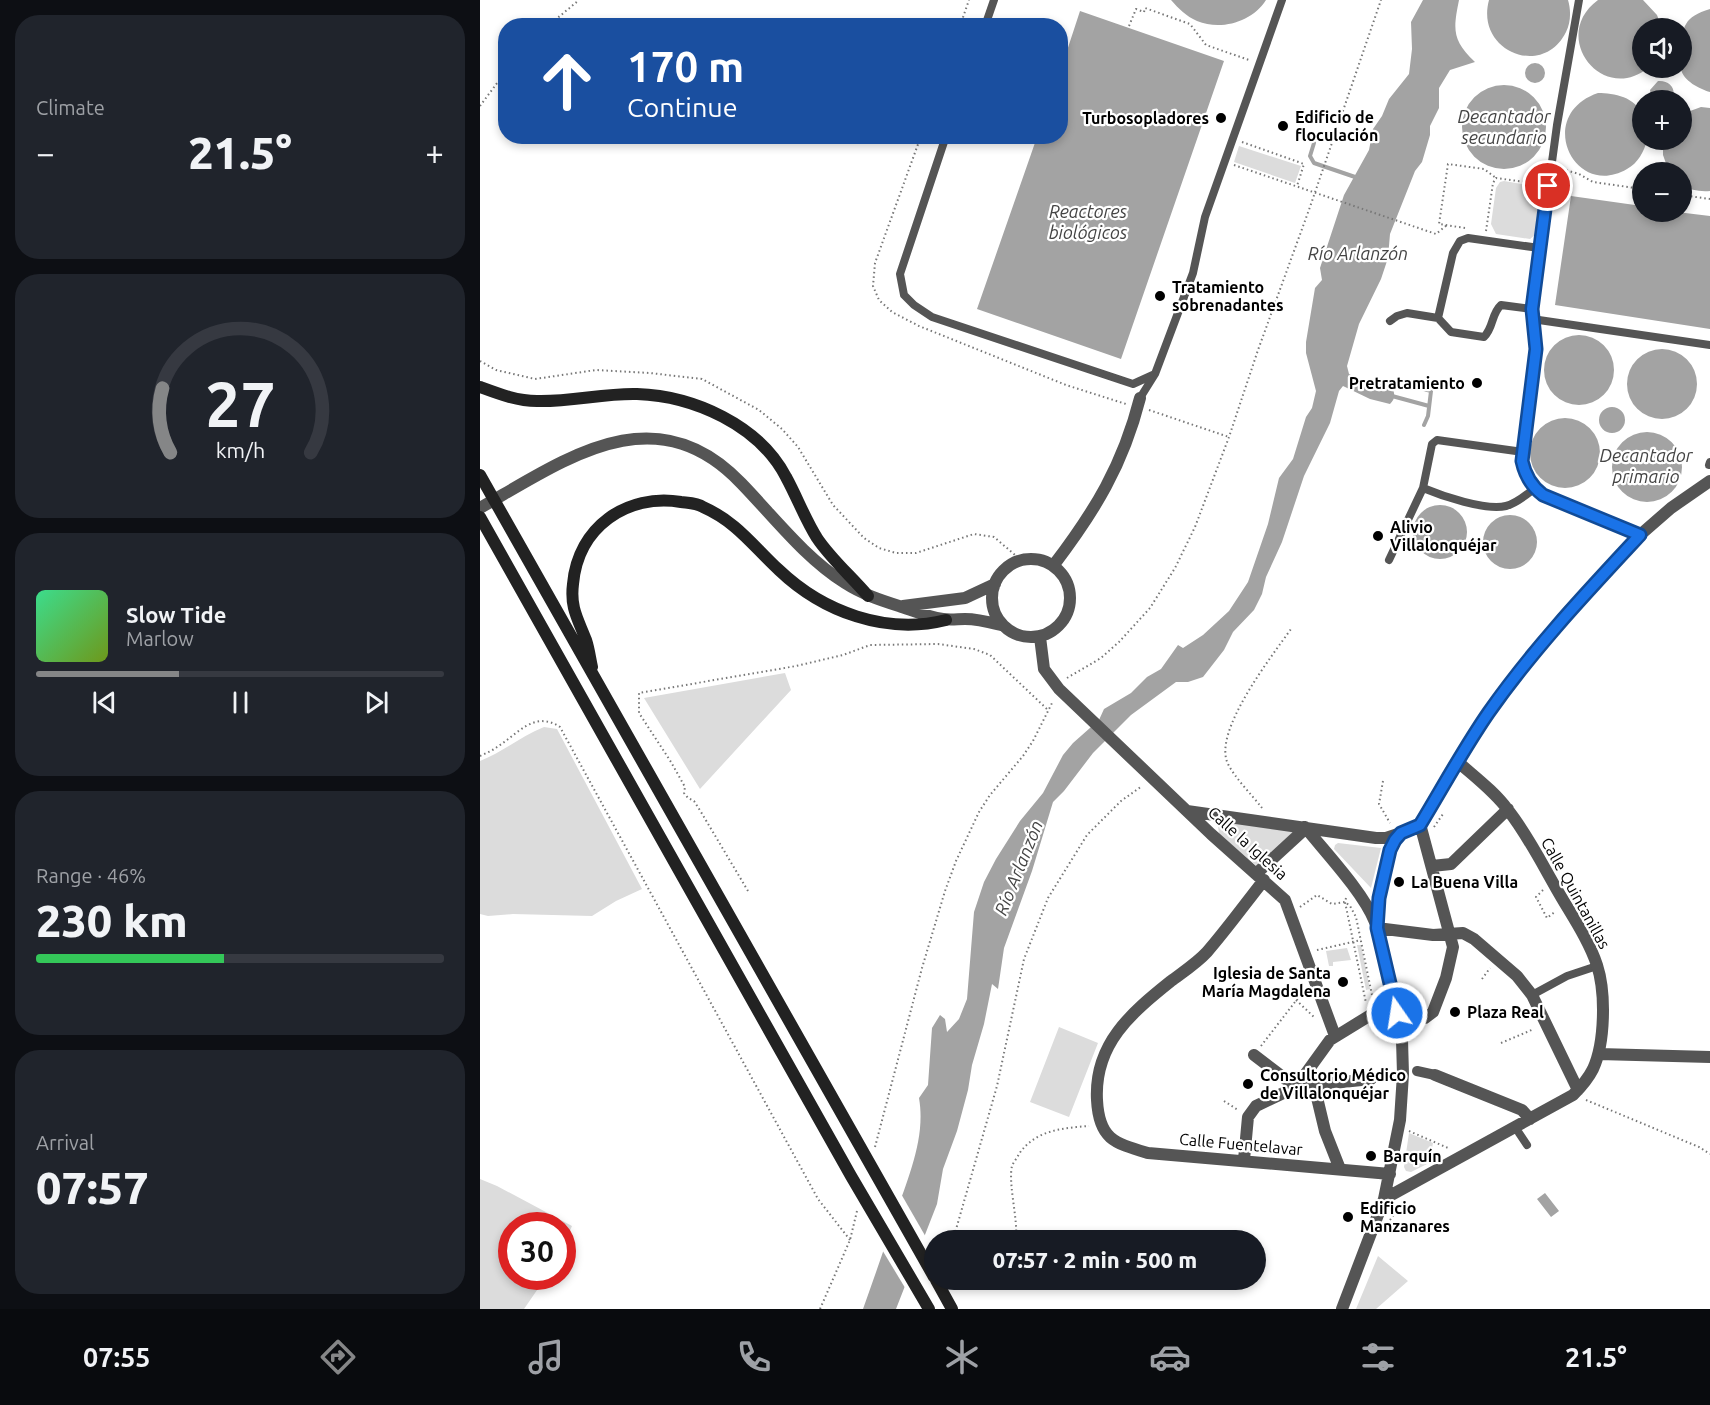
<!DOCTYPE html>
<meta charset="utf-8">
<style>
:root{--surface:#171b24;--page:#20242c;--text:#f1f3f6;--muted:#9ea1a6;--line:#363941;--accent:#858687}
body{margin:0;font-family:Ubuntu,sans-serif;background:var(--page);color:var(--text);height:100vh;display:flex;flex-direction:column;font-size:22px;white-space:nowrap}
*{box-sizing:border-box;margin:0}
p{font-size:20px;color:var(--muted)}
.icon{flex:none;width:33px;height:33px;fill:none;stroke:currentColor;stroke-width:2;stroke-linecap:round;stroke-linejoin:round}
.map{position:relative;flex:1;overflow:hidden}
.panel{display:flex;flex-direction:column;gap:15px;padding:15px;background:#0d0f14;width:480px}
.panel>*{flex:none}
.hud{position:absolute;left:18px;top:18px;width:570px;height:126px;border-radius:24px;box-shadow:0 3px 9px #0003;background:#1a4fa0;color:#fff;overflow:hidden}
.fabs{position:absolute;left:1152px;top:18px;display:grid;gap:12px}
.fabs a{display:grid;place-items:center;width:60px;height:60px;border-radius:50%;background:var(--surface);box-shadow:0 3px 9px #0003;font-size:30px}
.speed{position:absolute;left:18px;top:1212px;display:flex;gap:12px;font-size:30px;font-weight:700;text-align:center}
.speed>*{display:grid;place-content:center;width:78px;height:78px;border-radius:50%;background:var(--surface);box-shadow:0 3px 9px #0003;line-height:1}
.speed .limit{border:9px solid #d22;background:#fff;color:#111}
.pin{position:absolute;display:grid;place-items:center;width:51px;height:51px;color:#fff;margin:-26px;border:3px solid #fff;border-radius:50%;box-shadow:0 2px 6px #0007}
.me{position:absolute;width:66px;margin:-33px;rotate:347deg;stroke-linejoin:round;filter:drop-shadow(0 0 4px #0008)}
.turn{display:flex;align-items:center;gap:21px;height:126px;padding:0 30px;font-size:27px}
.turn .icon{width:78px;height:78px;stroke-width:2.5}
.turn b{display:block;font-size:42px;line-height:51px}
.big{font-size:45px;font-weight:800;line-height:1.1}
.panel .tile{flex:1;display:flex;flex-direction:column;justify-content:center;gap:9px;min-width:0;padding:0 21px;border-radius:24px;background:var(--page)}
.panel .dial{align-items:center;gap:0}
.dial svg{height:156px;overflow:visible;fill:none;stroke:var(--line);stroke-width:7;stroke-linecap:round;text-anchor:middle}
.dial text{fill:var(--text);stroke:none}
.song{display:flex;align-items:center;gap:18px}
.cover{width:72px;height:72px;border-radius:9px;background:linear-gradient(135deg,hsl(150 70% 55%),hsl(80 70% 35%))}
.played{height:6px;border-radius:3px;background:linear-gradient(90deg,var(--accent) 35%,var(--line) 35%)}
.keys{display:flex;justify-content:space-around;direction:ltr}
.heat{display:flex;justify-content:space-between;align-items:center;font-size:33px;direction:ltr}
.charge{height:9px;border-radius:4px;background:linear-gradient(90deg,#34c759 46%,var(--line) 0)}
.trip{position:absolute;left:444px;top:1230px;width:342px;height:60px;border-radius:30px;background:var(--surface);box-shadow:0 3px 9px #0003;font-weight:800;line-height:60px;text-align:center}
.tabs{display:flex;height:96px;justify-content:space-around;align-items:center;background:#090b0e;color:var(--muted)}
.tabs .icon{width:42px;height:42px}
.tabs .on{color:var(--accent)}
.tabs b{font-size:27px;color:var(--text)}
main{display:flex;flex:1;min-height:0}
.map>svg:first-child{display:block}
</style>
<main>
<section class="panel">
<div class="tile"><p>Climate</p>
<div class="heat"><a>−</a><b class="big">21.5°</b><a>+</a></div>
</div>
<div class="tile dial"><svg viewBox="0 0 100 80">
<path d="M14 69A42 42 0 1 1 86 69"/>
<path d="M14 69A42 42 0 0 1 10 36" stroke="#858687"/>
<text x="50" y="56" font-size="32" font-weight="700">27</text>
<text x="50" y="72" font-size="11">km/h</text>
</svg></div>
<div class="tile">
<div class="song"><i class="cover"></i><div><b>Slow Tide</b><p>Marlow</p></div></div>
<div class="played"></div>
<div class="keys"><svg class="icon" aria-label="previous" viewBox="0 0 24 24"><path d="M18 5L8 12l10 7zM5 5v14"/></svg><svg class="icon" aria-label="pause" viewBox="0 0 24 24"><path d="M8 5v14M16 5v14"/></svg><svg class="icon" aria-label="next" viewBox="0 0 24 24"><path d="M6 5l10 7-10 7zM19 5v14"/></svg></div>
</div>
<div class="tile"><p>Range · 46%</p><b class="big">230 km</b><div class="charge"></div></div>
<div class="tile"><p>Arrival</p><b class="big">07:57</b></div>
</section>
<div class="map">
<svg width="1230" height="1309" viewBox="0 0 1230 1309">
<rect width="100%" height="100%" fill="#fff"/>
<path fill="#dcdcdc" d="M759,146L821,166L815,183L754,162Z
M1024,181L1054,186L1062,190L1056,234L1050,239L1016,234L1011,224L1016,188L1020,182Z
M305,673L311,690L220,789L164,698Z
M64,727L77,729L162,889L136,901L112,916L33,914L8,916L0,914V761C23,752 41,736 64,727Z
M747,822L814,831L778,867L739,834L738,826L741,823Z
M858,843L901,848L891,888L854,849L855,845Z
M877,945H881L890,989L886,990Z
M867,948L871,960L853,962V966H849L846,951Z
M579,1027L618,1043L589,1117L550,1102Z
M929,1133L953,1143L949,1163L931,1172L926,1171L924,1167Z
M0,1179L17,1186L92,1226L83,1246L82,1226H32V1276L66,1277L44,1309H0Z
M898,1256L928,1281L896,1309H876Z"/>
<path fill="#a3a3a3" d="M691,0H786C772,22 741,31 717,21C706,16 699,9 691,0Z
M943,0H979C973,30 972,40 995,62L970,70L959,88V108L950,126V135L942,162L935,171L910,234L908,258L901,279L879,324L867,366L869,374L876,378L911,385C915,393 916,398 910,404L890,399L863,386L859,391L850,423L824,476L802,542L786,577L782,594L774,610L753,632L744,650L723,677L708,682H696L651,715L613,753L584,791L573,802L552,871L524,948L518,989L512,984L504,1024L492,1065L488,1090L477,1131L463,1169L457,1204L416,1309H383C394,1278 405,1247 415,1216C428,1178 446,1138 439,1098L448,1085L452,1028L460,1015L465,1019L467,1032L479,1019L487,999L494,912L504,882L516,859L540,821L563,793L583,755L593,743L619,720L624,709L651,693L667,677L681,669L698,645L703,648L723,635L749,611L768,582L788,524L799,478L813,459L826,417L832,408L836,391L826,353V342L835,288L842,280L840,268L864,195L889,150L893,129L902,116L909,99L929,74L932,49L931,22Z
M1009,0H1088C1091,10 1091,22 1086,32C1063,79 995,51 1009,0Z
M1118,0H1163L1177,15L1182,28H1162V68H1168C1122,105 1069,36 1118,0Z
M1230,9V92C1220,89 1203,81 1201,69C1200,66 1202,56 1202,51C1202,26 1204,17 1230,9Z
M600,11L744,61L641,359L497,309L557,137L580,136L581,69Z
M1045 73a10 10 0 1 1 20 0a10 10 0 1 1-20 0Z
M1178,81C1190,80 1197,89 1192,100H1172L1170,90Z
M982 127a42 42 0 1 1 84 0a42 42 0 1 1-84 0Z
M1118,93C1134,93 1156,97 1162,115C1164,122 1162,132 1162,140H1167C1164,152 1158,163 1147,169C1094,200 1054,115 1118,93Z
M1221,107L1230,108V191C1220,192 1210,190 1202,185V172H1189L1183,155V140H1202V114Z
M1091,196L1162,206V212H1197L1230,216V329L1075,305Z
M1064 370a35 35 0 1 1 70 0a35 35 0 1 1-70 0Z
M1147 384a35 35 0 1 1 70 0a35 35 0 1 1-70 0Z
M1119 420a13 13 0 1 1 26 0a13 13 0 1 1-26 0Z
M1050 453a35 35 0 1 1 70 0a35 35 0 1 1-70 0Z
M1132 467a35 35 0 1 1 70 0a35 35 0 1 1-70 0Z
M933 532a27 27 0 1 1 54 0a27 27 0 1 1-54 0Z
M1003 542a27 27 0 1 1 54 0a27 27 0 1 1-54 0Z
M1065,1193L1079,1211L1071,1217L1057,1199Z"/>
<path fill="#fff" d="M420,1192L447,1239L427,1291L401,1248Z"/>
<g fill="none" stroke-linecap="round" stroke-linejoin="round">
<path stroke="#a3a3a3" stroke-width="4" d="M834,143L830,156L834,163L878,178
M933,381V386L951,391L948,416L944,425
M912,396L949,406"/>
<path stroke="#777" stroke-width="2" stroke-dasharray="1.5 3" stroke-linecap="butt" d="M68,26L99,0
M480,26L489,0
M649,26L656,9L664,12L665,8L710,24L726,45L769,60
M0,106L26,71
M441,136L395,263L393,286L399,300L412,312L439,326L586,385L646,404
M762,142L824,164L817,186
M754,165L956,234L967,225
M1082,169L1099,174L1113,182L1162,189
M1202,195L1230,199
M985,228L959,224L968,164L1004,169L1016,178
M1006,231L1013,183L1016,178L1060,184
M0,361L16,370L55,379L116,370L170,373L222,379L279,410L302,429L318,447L353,505L384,538L399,548L416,553H436L494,534L514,537L541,560
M669,410L749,437
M587,678L621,658L639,642L670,608L695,568L715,527L749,437L778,350L830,207L901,0
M0,756C6,753 12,751 17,747C38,734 54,710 80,727L338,1199L370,1240
M903,781L899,804L910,823
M782,808C772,795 755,778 748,764C732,732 792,656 811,629
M954,827L963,814
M1063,890L1056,897L1067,918L1076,911
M268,891L221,812L214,801L208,798L204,793L205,787L191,762L159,713V693L316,666L363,655L390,645L458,644L494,649L510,655L568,710
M866,898L865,902L886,1003
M820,907L837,895L852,904L865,902L870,906L876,917L892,995
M837,950L881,940
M1002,979L1010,968
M816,1000L834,1017
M1021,1043L1054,1029
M781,1046L825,989
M1106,1100L1219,1147L1230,1154
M744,1101L758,1110
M929,1131L968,1148
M395,1147L442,968L465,891L476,861L499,812L510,795L543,756L553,741L573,701
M910,1220L921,1205
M473,1240L517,1086L544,959L568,898L607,835L641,801L662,786
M536,1240C538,1218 528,1184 532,1166C533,1163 537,1158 539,1154C555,1130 583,1128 609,1126
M520,1285L523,1280
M340,1309L370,1240L377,1211"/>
<path stroke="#555" stroke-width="8" d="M1099,0L1077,125L1052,309L1056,349L1042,461L1049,479L1055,488L1063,495L1160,535
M505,26L514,0
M466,136L420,274L424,295L434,305L452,317L653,384L675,374L713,273L725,217L802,0
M958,318L973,253L980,241L988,238L1059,248
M1052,319L1230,345
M910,321L917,316L927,313L958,318L971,332L1004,337C1014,327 1011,314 1021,305L1052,309
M660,398L675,374
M1229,465L1230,462
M943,488C962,496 1006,511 1026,506C1037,503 1046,495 1055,488
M909,560L943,488L952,444L957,440L1043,452
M1052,995L1087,976L1117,966
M1039,1133L1047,1145"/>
<path stroke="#555" stroke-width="10" d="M937,1071L955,1075"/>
<path stroke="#555" stroke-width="12" d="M0,508C86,459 175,393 261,483C294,517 325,558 365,583C382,594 400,600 419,606C434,611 448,617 463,619C470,620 478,619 485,619C498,619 509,622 521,625
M512 598a39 39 0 1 1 78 0a39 39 0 1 1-78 0Z
M573,566C615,511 643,465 660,398
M423,606L485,598L515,584
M560,637L564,669L579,689L731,834L805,900L855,1036
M707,811L896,838H906L936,828L940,824L1008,713L1039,671L1086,614L1160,535L1191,508L1230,481
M825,827C846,853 883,892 895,922
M952,866L971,864L1028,809
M777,873L826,828
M784,880C765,904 747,929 727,952C717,963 703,972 691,981C651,1013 614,1044 617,1100C619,1139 634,1143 668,1153L910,1174
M897,928L953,935L983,933L994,939L1037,976L1052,995L1098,1090
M920,1024L945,1018L953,1012L966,978L973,947L940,824
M1119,1054L1230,1057
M774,1055L816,1087
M955,1075L1042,1110L1050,1119
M828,1083L834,1085L891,1079
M834,1085L845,1131L860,1169
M764,1160L768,1117L776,1106L816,1087L850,1040L902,1008L909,987
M904,1199L1093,1095C1101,1087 1108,1079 1113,1069C1125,1043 1126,993 1117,965C1108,938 1090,913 1076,888C1061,862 1047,834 1028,810C1015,792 995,777 978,762
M862,1309L904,1199L920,1120L923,1074L922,1040L897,928L899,898L909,855L915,840L921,833"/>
<path stroke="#222" stroke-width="12" d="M0,387C19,394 37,401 57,401C91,402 124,393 157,394C214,396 279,425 306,477C317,497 325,519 337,538C351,559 372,577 388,596
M0,475L454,1277
M0,517L371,1176L449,1309
M112,667C110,658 109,649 106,640C98,619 90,608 93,584C98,527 147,493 201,502C209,503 217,503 223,507C257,522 273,546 299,570C343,612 406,635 466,620
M456,1280L472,1309"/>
</g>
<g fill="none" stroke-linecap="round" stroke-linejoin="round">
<defs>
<path id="route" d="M917,1013L897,928L899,898L910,850L915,840L921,833L940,825C963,787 984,748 1009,712C1054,648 1107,592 1160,535L1063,495C1051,486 1045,475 1042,461L1056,349L1052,309L1068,186"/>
</defs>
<use href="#route" stroke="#114b97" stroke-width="15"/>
<use href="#route" stroke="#1a73e8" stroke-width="10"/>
</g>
<g fill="#000" stroke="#fff" stroke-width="2">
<circle cx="741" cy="118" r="6"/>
<circle cx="803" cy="126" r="6"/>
<circle cx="680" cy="296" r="6"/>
<circle cx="997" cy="383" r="6"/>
<circle cx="898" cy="536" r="6"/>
<circle cx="919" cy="882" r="6"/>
<circle cx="863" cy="982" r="6"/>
<circle cx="975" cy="1012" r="6"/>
<circle cx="768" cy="1084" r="6"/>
<circle cx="891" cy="1156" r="6"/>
<circle cx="868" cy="1217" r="6"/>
</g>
<g text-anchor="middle" stroke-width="4.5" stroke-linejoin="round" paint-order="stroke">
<g font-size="16" font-weight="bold" fill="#000" stroke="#fff" text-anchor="start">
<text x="815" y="123">Edificio de<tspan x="815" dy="18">floculación</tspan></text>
<text x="729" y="124" text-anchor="end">Turbosopladores</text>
<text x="692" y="293">Tratamiento<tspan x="692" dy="18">sobrenadantes</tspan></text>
<text x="985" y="389" text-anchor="end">Pretratamiento</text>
<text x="910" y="533">Alivio<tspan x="910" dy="18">Villalonquéjar</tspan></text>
<text x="931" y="888">La Buena Villa</text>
<text x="851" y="979" text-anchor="end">Iglesia de Santa<tspan x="851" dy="18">María Magdalena</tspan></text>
<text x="987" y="1018">Plaza Real</text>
<text x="780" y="1081">Consultorio Médico<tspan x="780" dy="18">de Villalonquéjar</tspan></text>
<text x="903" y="1162">Barquín</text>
<text x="880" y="1214">Edificio<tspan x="880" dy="18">Manzanares</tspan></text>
</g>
<g font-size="16" fill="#000" stroke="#fff">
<text transform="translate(768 843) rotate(42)" y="6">Calle la Iglesia</text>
<text transform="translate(1096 893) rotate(61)" y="6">Calle Quintanillas</text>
<text transform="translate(761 1144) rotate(5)" y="6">Calle Fuentelavar</text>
</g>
<g font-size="18" font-style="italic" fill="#444" stroke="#fff">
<text x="1024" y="123">Decantador<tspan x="1024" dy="21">secundario</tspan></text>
<text x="608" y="218">Reactores<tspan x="608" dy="21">biológicos</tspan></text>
<text x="878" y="260">Río Arlanzón</text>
<text x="1166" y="462">Decantador<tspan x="1166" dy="21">primario</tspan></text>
<text transform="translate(539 868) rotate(-68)" y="6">Río Arlanzón</text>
</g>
</g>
</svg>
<div class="fabs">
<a><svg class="icon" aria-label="sound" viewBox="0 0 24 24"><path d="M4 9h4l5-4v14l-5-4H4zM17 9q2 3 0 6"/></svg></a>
<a>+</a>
<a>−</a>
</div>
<div class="speed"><div class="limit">30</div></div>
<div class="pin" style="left:1068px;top:186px;background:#d93025"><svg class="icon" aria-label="arrive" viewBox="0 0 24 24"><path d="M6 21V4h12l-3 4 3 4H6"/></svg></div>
<svg class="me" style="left:917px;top:1013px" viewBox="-20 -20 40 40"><circle r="17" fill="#1a73e8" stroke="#fff" stroke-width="3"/><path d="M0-11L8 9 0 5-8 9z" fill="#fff"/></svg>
<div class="trip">07:57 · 2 min · 500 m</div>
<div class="hud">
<div class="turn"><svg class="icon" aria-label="ahead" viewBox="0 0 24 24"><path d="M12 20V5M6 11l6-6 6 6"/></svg><div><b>170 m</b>Continue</div></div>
</div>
</div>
</main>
<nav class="tabs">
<b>07:55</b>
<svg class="icon on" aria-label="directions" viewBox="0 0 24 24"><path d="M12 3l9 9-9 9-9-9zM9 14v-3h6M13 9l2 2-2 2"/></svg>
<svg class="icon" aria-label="music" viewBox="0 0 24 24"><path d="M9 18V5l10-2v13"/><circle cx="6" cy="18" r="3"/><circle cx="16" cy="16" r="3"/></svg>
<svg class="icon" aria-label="phone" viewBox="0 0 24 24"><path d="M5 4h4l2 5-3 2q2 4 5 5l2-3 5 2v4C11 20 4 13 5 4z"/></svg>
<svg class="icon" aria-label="climate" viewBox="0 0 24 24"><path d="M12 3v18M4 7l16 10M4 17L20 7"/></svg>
<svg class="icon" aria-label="car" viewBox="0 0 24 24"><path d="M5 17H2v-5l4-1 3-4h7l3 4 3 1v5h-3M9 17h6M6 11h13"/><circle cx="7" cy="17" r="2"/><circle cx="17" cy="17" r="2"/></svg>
<svg class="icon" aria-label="filters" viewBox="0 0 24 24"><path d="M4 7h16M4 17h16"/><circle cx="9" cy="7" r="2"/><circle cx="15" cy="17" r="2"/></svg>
<b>21.5°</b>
</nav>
